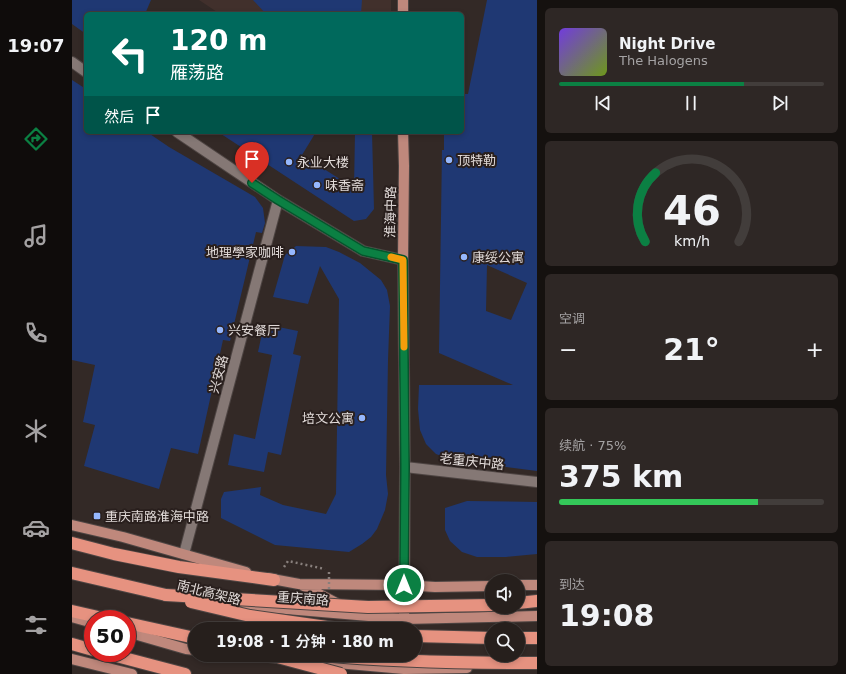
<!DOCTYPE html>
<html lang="zh">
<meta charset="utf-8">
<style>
:root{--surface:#261f1c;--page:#2e2725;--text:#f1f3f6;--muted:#a4a2a3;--line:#423d3b;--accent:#0b8043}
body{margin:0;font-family:"DejaVu Sans","Noto Sans SC",sans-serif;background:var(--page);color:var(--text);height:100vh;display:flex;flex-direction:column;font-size:15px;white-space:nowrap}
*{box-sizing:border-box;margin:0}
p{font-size:13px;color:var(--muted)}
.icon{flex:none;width:22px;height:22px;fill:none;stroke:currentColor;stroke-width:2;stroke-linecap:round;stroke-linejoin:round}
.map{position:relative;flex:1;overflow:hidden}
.side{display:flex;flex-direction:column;gap:8px;padding:8px;background:#15110f;width:309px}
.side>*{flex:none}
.banner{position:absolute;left:12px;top:12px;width:380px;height:122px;border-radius:6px;box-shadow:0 2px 6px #0003,0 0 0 1px var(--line);background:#00695c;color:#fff;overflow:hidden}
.buttons{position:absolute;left:413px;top:574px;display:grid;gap:8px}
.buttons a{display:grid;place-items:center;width:40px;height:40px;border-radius:50%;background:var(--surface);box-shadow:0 2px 6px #0003,0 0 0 1px var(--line);font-size:20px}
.speed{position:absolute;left:12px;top:610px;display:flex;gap:8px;font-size:20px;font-weight:700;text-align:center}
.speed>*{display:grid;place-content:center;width:52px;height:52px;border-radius:50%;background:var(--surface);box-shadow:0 2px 6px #0003,0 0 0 1px var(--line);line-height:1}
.speed .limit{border:6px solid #d22;background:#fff;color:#111}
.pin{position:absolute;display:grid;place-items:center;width:34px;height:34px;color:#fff;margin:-41px -17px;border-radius:50% 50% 50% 0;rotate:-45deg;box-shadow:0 0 4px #0007}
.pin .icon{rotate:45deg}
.me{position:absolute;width:44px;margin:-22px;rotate:0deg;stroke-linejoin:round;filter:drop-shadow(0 0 3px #0008)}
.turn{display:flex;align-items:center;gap:14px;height:84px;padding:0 20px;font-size:18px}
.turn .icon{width:52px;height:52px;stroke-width:2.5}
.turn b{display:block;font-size:28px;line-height:34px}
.then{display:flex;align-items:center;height:38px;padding:0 20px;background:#0003;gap:8px;font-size:15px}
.big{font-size:30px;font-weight:600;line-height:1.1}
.side .card{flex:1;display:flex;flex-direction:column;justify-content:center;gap:6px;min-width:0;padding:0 14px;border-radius:6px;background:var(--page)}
.side .dial{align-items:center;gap:0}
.dial svg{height:104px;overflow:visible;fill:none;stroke:var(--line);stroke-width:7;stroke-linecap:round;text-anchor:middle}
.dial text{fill:var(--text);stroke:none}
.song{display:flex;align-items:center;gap:12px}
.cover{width:48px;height:48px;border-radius:6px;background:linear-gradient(135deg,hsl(260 70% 55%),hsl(80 70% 35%))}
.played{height:4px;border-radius:2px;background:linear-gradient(90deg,var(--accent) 70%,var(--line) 70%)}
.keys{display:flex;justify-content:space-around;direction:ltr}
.heat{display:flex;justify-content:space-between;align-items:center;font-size:22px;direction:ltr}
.charge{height:6px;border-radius:3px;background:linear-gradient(90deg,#34c759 75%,var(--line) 0)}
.trip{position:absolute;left:116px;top:622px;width:234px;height:40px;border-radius:20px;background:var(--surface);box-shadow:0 2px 6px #0003,0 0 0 1px var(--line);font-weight:600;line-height:40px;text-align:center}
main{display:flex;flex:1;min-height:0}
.tab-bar{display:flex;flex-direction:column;width:72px;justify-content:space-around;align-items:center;background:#0f0c0b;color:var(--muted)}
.tab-bar .icon{width:28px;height:28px}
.tab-bar .selected{color:var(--accent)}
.tab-bar b{font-size:18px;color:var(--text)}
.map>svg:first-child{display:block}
</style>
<main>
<nav class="tab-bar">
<b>19:07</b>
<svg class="icon selected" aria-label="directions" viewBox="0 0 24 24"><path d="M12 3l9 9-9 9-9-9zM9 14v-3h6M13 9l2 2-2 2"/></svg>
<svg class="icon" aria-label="music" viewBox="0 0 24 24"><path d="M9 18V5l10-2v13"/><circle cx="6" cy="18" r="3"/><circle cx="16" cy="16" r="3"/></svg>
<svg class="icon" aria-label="phone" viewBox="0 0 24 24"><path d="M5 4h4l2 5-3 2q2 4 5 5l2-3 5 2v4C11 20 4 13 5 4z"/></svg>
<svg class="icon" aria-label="climate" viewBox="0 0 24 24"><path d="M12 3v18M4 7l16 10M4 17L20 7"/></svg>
<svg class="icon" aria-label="car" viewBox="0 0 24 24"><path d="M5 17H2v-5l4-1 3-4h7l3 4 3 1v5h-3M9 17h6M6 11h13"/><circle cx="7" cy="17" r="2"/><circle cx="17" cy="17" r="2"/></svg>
<svg class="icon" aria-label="filters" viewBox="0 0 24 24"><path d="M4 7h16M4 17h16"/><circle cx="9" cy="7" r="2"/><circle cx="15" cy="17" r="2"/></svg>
</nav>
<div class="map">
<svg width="465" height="674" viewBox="0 0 465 674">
<rect width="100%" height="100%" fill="#332926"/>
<path fill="#41302c" d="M127,0H319V14H148Z"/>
<path fill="#1f3873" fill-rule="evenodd" d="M0,0H79L73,14H14V34L0,24Z
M181,0H290L289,14H194Z
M415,0H465V471L380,460L364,454L354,444L348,430L346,409L347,385H441L367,353L370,150H372V132H390V94H396ZM415,265L455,283L439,320L414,311Z
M0,80L14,89V132H75L97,147L183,197L191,208L193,223L190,233L184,232L158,341L151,340L126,454L99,448L87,489L12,466L23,425L11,422L23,365L0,360Z
M146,132H244L230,155L282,188L283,132H300L302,209L294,219L282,221Z
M224,246L254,247L267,252L288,263L309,280L315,290L318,306L316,360L314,475L316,494L313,510L305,529L299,537L290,544L277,552L203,545L149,518V499L152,492L189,487L188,495L211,505L254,514L264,494L267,299L248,266L236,304L201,297L213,255Z
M192,324L226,331L221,354L229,356L209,455L196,452L192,472L156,465L162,434L183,439L200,355L186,352Z
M395,501L465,502V554L434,557H405L390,552L378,541L373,530V508Z"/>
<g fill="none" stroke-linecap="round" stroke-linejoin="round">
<defs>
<path id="minor" d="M0,62L14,72
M105,132L206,200L291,251L331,260
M333,467L465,482
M112,554L206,200"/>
<path id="major" d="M331,14V0
M331,132L332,166L331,260L333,467L332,629
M0,525L51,537L174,572
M195,578L227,584L332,585L363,587L420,586
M230,585L268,605
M446,585H465
M144,603L332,619L465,616
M0,617L21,623
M55,632L114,649L123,650
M177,655L206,658
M0,659L60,674
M232,660L332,669L395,668"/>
<path id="highway" d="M0,543L42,554L107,567L202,580
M0,573L94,595
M446,603L465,601
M0,611L35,619
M55,623L123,638
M343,636L420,638
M446,638H465
M0,644L21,650
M33,653L113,674"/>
</defs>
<use href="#minor" stroke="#4e4543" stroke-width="12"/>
<use href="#major" stroke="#4e4543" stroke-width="12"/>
<use href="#highway" stroke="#4e4543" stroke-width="14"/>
<path stroke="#887f7c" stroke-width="2.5" stroke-dasharray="2 3" stroke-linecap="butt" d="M212,567L216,561L253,569"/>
<use href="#minor" stroke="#857875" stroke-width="10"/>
<use href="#major" stroke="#bf887c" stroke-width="10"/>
<use href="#highway" stroke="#e69280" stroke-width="12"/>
<defs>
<path id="highway-bridge" d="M94,595L296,607L420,605
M119,602L178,616L269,629
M198,655L269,674
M250,655C321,662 393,663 465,663"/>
</defs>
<use href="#highway-bridge" stroke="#4e4543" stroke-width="14" stroke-linecap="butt"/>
<path stroke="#887f7c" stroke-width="2.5" stroke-dasharray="2 3" stroke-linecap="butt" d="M257,589V570"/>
<use href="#highway-bridge" stroke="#e69280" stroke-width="12"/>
</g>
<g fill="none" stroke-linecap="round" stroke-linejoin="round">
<defs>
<path id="route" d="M180,183L206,200L291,251L331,260L333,467L332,585"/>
</defs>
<use href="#route" stroke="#07532c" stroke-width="10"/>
<use href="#route" stroke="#0b8043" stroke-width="7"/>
<path stroke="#f59e0b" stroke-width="7" d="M319,257L331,260L332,347"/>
</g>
<g fill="#95b7fd" stroke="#291f1d" stroke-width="1.5">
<circle cx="377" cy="160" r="4"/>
<circle cx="217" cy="162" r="4"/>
<circle cx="245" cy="185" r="4"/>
<circle cx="220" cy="252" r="4"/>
<circle cx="392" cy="257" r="4"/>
<circle cx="148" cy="330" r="4"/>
<circle cx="290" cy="418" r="4"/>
<rect x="21" y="512" width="8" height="8" rx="2"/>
</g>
<g text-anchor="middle" stroke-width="4" stroke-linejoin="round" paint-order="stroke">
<g font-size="13" fill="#e1dad8" stroke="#291f1d" text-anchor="start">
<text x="385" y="165">顶特勒</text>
<text x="225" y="167">永业大楼</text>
<text x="253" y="190">味香斋</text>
<text x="212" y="257" text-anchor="end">地理學家咖啡</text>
<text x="400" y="262">康绥公寓</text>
<text x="156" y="335">兴安餐厅</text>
<text x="282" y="423" text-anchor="end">培文公寓</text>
<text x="33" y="521">重庆南路淮海中路</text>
</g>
<g font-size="13" fill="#e1dad8" stroke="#291f1d">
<text transform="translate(318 212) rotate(-89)" y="5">淮海中路</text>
<text transform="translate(146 374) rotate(-75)" y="5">兴安路</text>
<text transform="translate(400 461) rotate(6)" y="5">老重庆中路</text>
<text transform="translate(137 592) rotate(14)" y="5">南北高架路</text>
<text transform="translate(231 598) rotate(4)" y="5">重庆南路</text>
</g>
</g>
</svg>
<div class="buttons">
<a><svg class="icon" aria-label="sound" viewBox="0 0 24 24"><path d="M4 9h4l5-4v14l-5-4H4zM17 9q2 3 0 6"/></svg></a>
<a><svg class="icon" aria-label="search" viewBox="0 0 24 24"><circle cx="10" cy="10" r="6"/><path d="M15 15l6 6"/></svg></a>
</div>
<div class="speed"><div class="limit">50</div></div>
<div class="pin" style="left:180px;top:183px;background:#d93025"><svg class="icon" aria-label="arrive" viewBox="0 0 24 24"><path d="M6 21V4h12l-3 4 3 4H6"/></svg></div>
<svg class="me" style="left:332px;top:585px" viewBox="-20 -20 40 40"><circle r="17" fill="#0b8043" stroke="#fff" stroke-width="3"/><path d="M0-11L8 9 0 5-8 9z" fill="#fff"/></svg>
<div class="trip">19:08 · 1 分钟 · 180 m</div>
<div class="banner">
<div class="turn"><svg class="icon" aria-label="left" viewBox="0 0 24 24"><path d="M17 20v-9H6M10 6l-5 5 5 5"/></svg><div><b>120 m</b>雁荡路</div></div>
<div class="then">然后<svg class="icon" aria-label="arrive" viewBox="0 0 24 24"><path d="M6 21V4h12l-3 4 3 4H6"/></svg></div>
</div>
</div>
<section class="side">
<div class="card">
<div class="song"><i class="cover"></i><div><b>Night Drive</b><p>The Halogens</p></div></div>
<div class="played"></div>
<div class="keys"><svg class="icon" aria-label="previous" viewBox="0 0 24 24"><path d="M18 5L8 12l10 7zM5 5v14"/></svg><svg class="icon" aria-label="pause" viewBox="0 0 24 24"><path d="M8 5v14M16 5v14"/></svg><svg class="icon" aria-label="next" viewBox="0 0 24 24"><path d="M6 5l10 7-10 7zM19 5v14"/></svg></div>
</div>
<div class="card dial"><svg viewBox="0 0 100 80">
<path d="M14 69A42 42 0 1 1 86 69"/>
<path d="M14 69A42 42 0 0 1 22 16" stroke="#0b8043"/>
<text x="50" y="56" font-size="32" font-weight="700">46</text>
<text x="50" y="72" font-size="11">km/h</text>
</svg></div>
<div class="card"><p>空调</p>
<div class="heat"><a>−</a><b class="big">21°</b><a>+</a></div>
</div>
<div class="card"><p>续航 · 75%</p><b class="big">375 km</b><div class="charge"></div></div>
<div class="card"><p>到达</p><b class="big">19:08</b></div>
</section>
</main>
